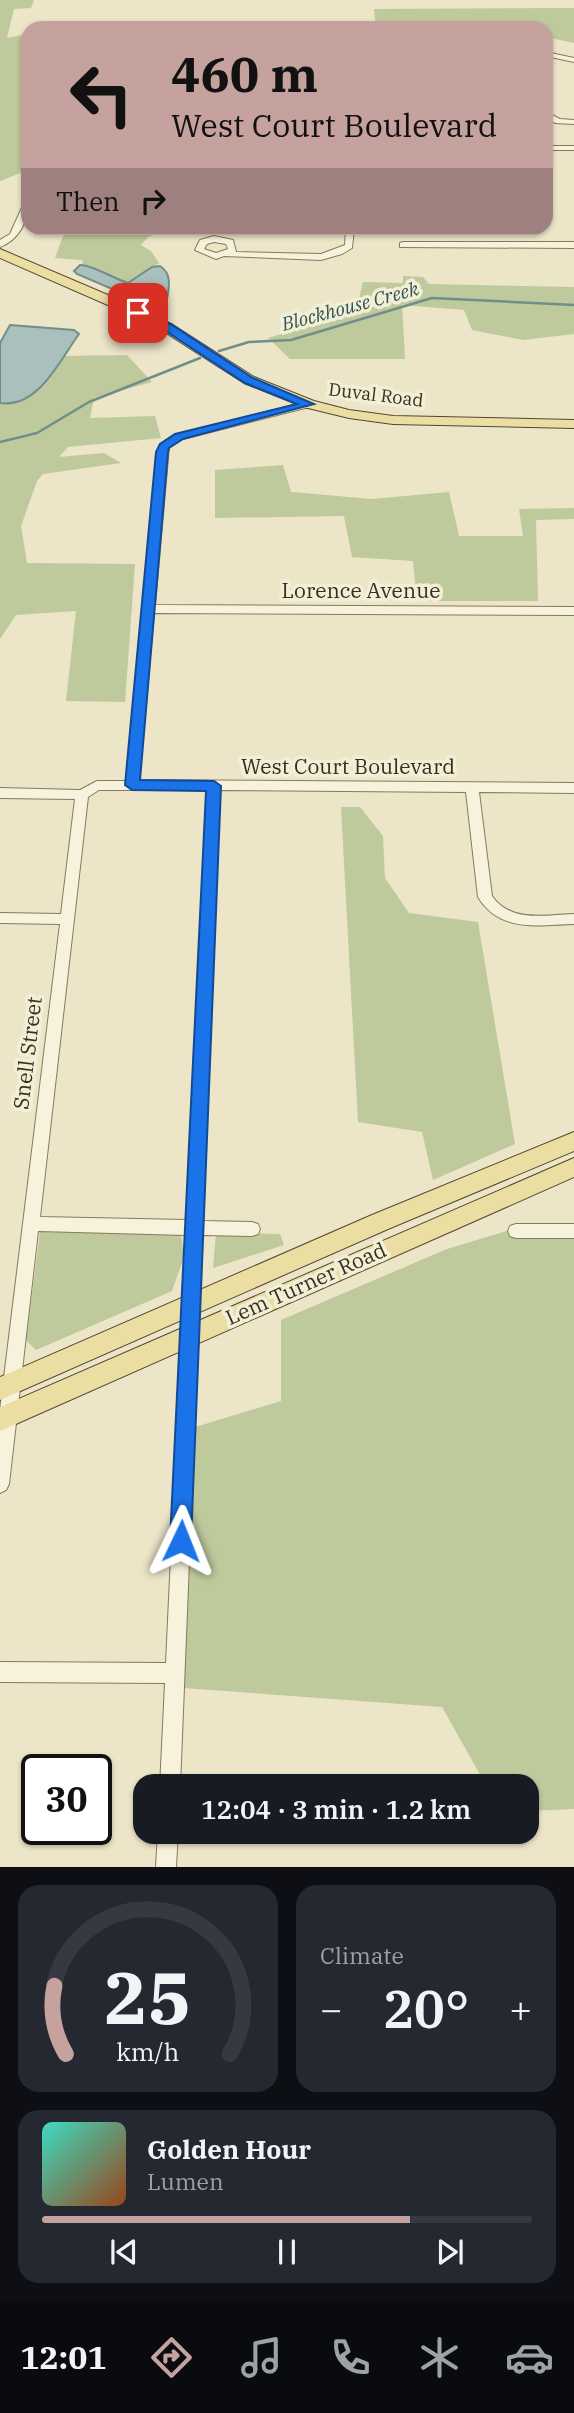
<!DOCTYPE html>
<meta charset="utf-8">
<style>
:root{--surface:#171b24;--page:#242831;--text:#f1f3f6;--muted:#9ea1a6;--line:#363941;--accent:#c6a29e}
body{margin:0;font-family:"IBM Plex Serif",serif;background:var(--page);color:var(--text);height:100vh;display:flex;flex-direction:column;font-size:26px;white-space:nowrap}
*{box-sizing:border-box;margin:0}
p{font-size:23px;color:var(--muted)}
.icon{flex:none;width:38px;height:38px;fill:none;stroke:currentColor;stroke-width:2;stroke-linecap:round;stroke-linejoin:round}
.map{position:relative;height:1867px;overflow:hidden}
.details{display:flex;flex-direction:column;gap:18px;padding:18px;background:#0d0f14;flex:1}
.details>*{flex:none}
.top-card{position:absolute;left:21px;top:21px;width:532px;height:214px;border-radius:21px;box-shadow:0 2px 5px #0004;background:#c6a29e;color:#111;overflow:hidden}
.speed{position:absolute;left:21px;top:1754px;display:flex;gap:14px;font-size:35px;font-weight:700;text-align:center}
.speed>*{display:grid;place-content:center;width:91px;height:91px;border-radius:50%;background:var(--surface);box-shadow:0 2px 5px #0004;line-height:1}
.speed .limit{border:4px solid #111;border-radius:10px;background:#fff;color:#111}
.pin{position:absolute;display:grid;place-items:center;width:60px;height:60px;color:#fff;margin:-30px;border-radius:14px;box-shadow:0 4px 10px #0006}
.me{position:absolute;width:77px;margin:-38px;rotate:2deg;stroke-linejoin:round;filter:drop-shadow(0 0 5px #0008)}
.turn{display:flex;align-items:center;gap:24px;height:147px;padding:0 35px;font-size:32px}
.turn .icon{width:91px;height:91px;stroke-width:2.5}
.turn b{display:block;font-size:49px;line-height:60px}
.then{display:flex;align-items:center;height:66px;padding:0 35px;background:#0003;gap:14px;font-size:26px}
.big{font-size:52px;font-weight:600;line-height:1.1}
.details .tile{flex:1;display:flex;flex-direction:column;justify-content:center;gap:10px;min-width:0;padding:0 24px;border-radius:21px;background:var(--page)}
.details .dial{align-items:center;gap:0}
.dial svg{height:182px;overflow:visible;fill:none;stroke:var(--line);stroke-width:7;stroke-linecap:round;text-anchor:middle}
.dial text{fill:var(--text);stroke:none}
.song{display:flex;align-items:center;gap:21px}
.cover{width:84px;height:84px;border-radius:10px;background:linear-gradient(135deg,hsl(170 70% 55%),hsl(20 70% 35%))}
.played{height:7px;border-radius:4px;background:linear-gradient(90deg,var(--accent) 75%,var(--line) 75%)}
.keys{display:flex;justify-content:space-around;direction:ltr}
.heat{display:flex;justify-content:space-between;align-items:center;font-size:38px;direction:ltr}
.details .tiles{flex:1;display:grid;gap:18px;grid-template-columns:1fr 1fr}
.tile:last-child{grid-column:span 2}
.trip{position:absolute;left:133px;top:1774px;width:406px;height:70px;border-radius:21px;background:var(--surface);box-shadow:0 2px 5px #0004;font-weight:600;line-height:70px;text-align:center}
.tabs{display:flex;height:112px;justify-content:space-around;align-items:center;background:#090b0e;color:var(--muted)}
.tabs .icon{width:49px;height:49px}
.tabs .current{color:var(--accent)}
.tabs b{font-size:32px;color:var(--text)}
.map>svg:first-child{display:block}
</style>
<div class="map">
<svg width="574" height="1867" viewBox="0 0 574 1867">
<rect width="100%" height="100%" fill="#ece5c8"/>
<path fill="#bec99c" d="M0,0H34L31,8L14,9L7,38L28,34V155L23,172L0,181Z
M574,8V43L546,37V28H376L374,9Z
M78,228H170L148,237L141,245L151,251L159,263L128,283L83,264L82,260L55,258L63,236Z
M403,276L423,277L429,284L574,287V334L523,340L472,330L464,310L402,305L405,359H290L268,338L343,316L358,302L363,282L403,283Z
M127,355L152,382L94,398L90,418L155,416L161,438L68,447L59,457L104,453L121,463L43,474L37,481L21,526L27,563L135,564L125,702L66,701L76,611L16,615L0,639V403C31,408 47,378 63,356Z
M283,465L291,492L372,499L449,492L459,536H523L519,509L574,508V519L536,520L538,601H417L413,561L352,557L344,516L215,518V470Z
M341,807H360L383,836L385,878L409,913L478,922L515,1144L433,1180L422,1132L358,1122Z
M513,1229L574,1236V1809L527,1811V1787H487L442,1707L184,1688L192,1428L281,1401V1320L447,1249Z
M40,1232L181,1233L184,1257L172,1291L36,1350L26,1340Z
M216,1233L280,1234L284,1245L213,1268Z"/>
<path fill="#a9c0bc" stroke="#708e8a" stroke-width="2" d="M80,265C91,264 114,279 128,283L152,267L160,266C174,275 168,291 166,305L152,306L77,274L74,271Z
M10,325L74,330L79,334C60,360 38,409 0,403V343Z"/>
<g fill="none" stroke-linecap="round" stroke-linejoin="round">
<path stroke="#708e8a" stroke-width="2.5" d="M219,351L249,342L291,340L432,298L574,305
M0,442L37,433L89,402L200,358"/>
<defs>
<path id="minor" d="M57,22H315L338,28L54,26Z
M546,52L574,58V62L546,56Z
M546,112L560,119L574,120V124L555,123L546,117Z
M546,146H574V150H546Z
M28,200C28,221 20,239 0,247V240L10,234L24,203Z
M346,228H354L352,248L342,254L321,260L224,256L216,259L195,250L200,240L214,236L233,240L236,252L321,254L345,245ZM214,242L226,244L228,249L216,253L204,249L207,244Z
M403,242H574V248L400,247V243Z
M309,401L314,404L313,406L183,439L169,447L155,605L574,607V615L154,613L139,780L574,783V793L479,792L492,896C511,923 546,915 574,914V924C538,925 500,933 478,897L466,792L220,790L203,1221L252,1222L258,1224L260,1229L258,1234L252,1236L202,1235L180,1787H160L165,1683L0,1682V1662L166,1663L186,1235L38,1231L9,1484L6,1490L0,1493V1410L60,924L0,923V913L61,914L75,799L0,798V788L80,790L97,781H126L159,446L175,435ZM99,790H207L187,1220L40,1217L88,797Z
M516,1224H574V1238H516L510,1236L508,1231L510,1226Z
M158,1832H178L176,1867H156Z"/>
<path id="major" d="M0,249L143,310L173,325L254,377L314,401L349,410L393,416L574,420V428L393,424L349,418L304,407L244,383L163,331L133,316L0,258Z
M574,1132V1151L388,1229L0,1400V1377L372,1215Z
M574,1158V1177L0,1431V1407Z"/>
</defs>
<use href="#minor" stroke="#86795e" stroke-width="2"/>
<use href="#major" stroke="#554632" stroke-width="2"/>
<use href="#minor" fill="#f7f2db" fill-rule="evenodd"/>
<use href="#major" fill="#ebdea3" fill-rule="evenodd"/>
</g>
<path fill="#1a73e8" stroke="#114b97" stroke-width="2" d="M134,311H142L172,325L253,378L314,404L183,439L169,448L168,452L140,780L214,781L221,786L191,1541L188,1549L181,1552L173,1549L170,1541L206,791L132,790L125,785L156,452L160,444L175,434L297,404L245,383L164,330L134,315Z"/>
<g text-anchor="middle" stroke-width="7" stroke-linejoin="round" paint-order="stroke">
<g font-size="18" fill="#382f21" stroke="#f3efd7">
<text transform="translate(376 395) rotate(7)" y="6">Duval Road</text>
</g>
<g font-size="19" font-style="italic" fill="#315456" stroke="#f3efd7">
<text transform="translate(350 306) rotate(-15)" y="7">Blockhouse Creek</text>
</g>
<g font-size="21" fill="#382f21" stroke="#f3efd7">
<text x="361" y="598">Lorence Avenue</text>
<text x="348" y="774">West Court Boulevard</text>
<text transform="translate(28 1053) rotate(-83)" y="7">Snell Street</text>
<text transform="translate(306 1284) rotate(-24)" y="7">Lem Turner Road</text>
</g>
</g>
</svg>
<div class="speed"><div class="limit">30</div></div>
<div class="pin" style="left:138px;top:313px;background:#d93025"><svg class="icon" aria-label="arrive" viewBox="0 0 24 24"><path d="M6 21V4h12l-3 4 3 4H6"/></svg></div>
<svg class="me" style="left:181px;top:1541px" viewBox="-20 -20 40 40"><path d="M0-17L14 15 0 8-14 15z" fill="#1a73e8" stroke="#fff" stroke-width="4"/></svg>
<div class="trip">12:04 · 3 min · 1.2 km</div>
<div class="top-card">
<div class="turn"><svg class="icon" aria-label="left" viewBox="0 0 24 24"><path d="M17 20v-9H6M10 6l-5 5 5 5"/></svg><div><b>460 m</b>West Court Boulevard</div></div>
<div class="then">Then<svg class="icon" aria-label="right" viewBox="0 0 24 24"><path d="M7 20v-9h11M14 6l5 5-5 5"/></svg></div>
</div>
</div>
<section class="details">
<div class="tiles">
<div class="tile dial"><svg viewBox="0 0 100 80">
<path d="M14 69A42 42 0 1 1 86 69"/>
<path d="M14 69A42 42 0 0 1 9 39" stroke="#c6a29e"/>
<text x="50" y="56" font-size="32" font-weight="700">25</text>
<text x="50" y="72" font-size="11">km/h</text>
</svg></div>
<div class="tile"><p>Climate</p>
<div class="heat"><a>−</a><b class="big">20°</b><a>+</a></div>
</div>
<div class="tile">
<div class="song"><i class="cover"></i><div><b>Golden Hour</b><p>Lumen</p></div></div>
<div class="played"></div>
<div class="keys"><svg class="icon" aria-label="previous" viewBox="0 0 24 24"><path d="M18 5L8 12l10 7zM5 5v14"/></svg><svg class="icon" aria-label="pause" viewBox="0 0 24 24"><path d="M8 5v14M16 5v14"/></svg><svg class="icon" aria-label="next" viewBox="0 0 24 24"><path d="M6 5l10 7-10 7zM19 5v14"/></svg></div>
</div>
</div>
</section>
<nav class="tabs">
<b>12:01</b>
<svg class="icon current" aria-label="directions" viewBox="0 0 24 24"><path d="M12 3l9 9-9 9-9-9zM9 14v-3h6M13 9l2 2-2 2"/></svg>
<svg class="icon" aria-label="music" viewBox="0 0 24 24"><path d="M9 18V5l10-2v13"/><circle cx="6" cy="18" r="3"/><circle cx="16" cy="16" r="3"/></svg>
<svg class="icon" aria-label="phone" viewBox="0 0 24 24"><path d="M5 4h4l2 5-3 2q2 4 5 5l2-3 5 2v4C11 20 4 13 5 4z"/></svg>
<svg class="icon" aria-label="climate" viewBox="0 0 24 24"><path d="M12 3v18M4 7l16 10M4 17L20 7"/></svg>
<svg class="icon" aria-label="car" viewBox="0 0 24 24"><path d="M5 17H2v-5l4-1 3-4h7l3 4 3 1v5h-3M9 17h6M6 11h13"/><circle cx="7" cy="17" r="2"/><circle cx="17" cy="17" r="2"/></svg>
</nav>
